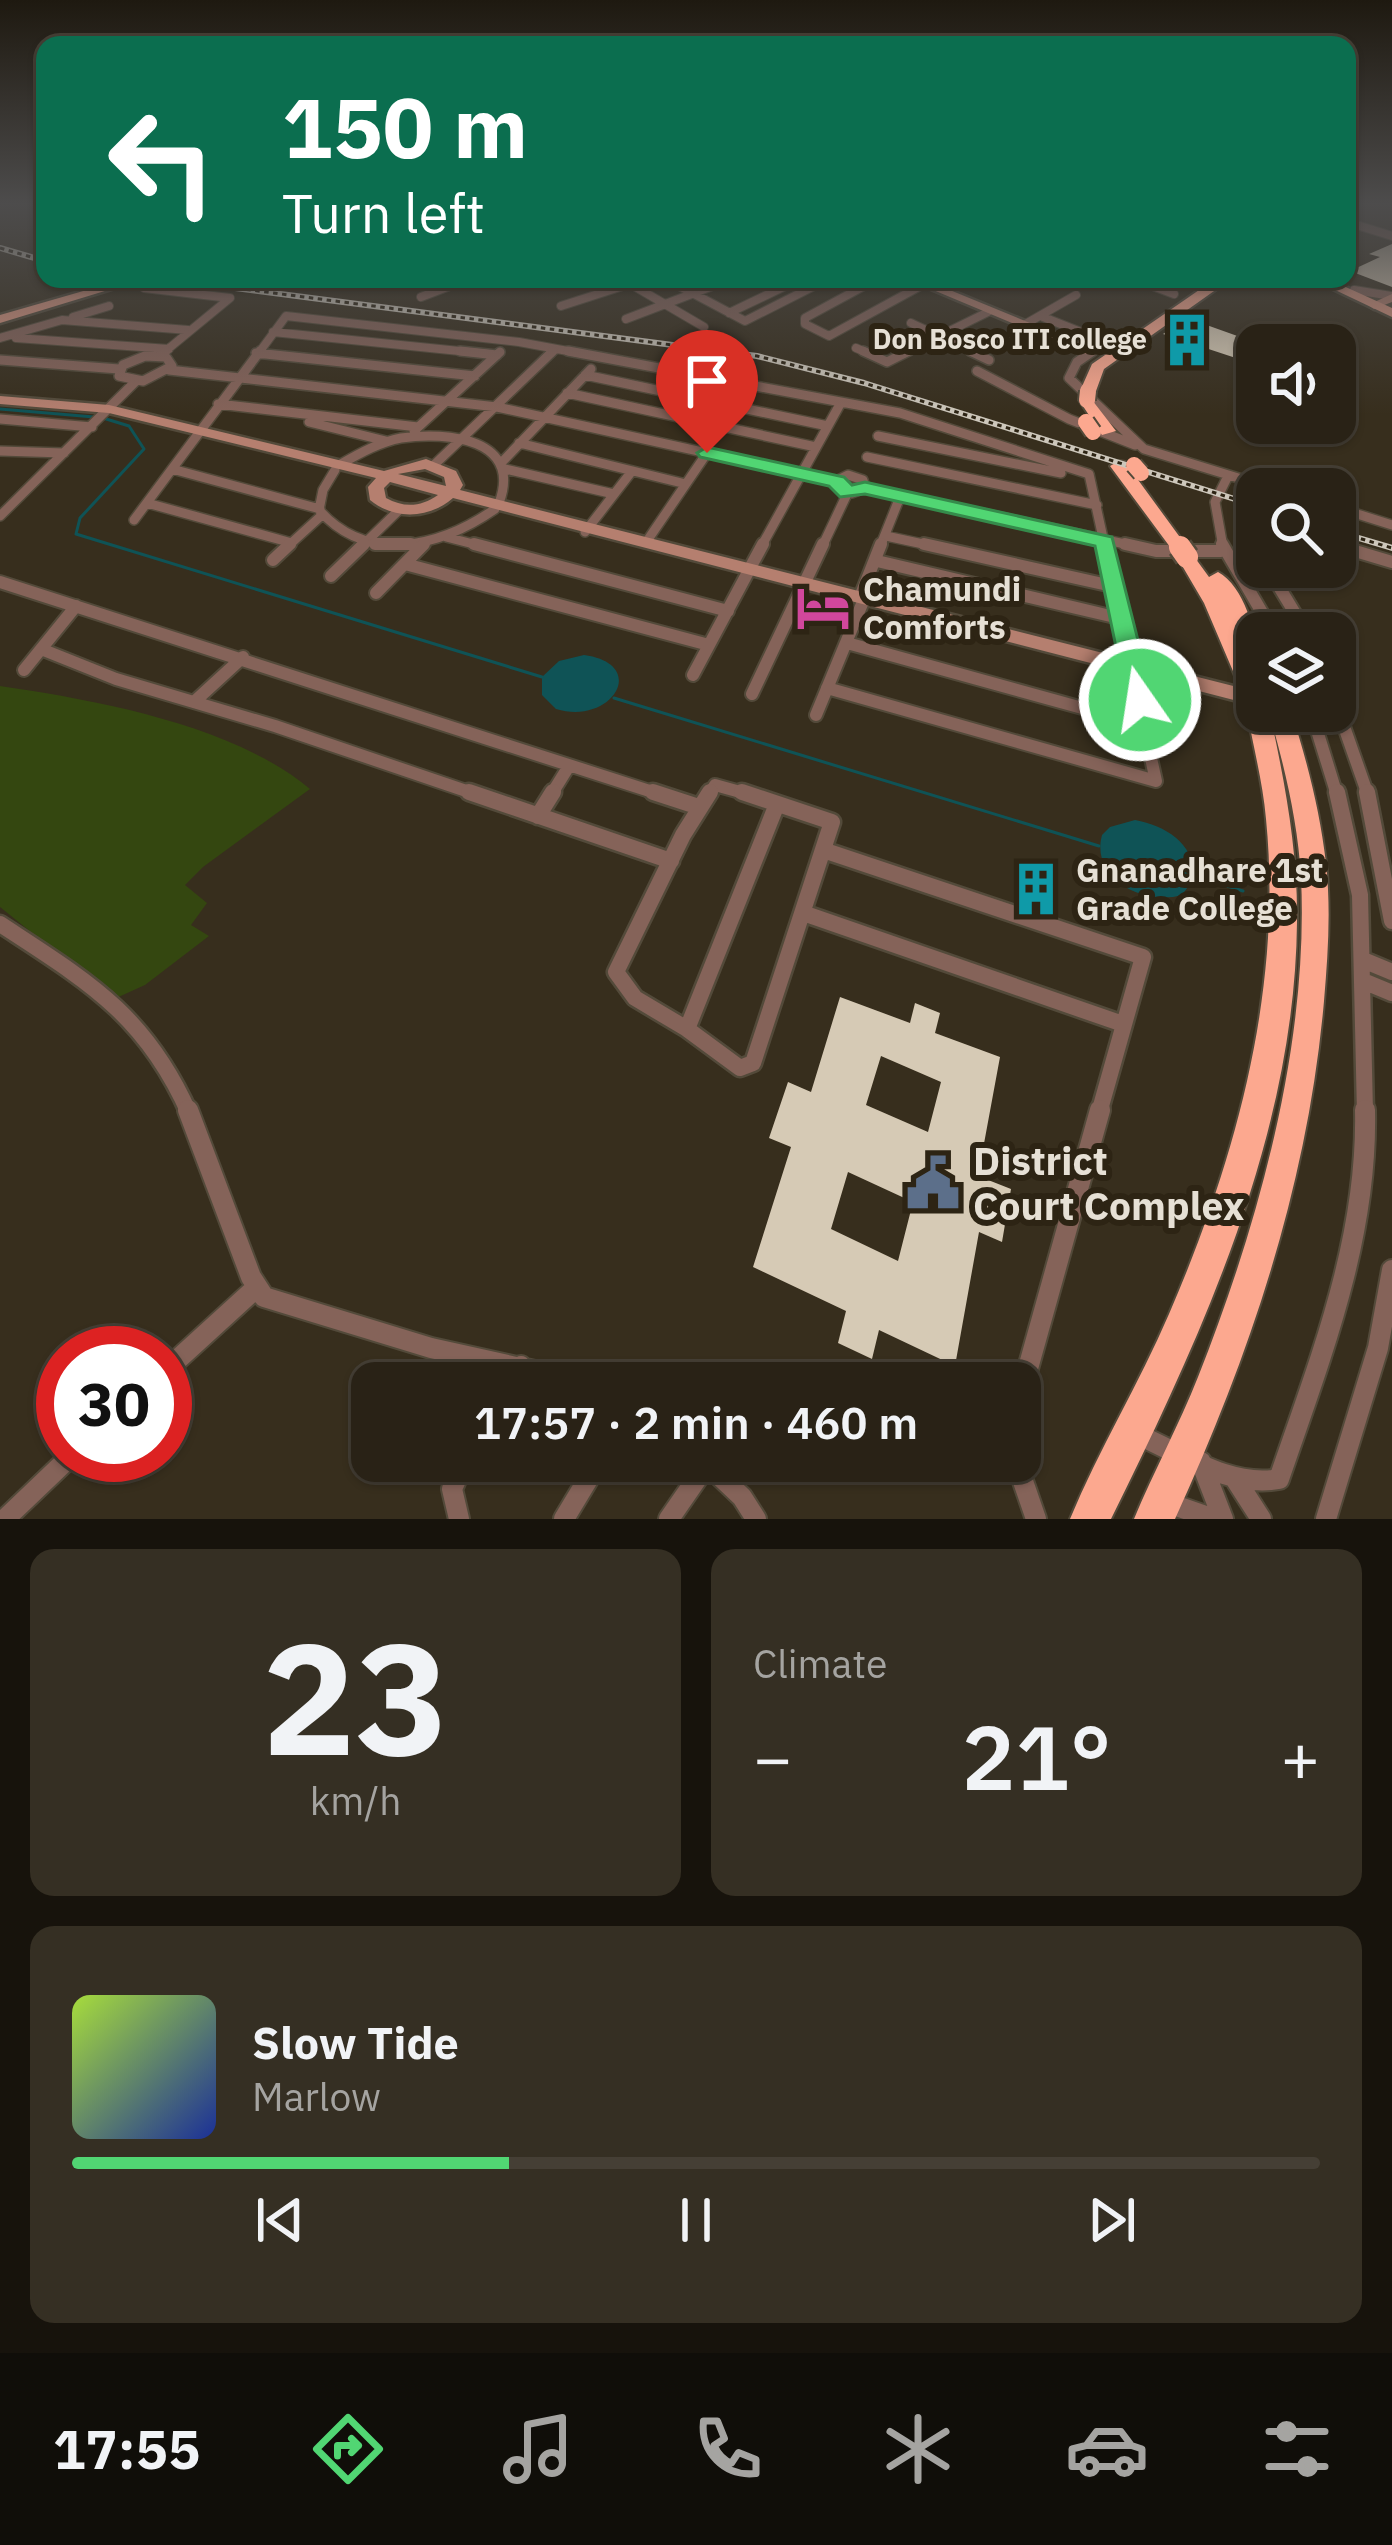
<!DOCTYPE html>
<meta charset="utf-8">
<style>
:root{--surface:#292216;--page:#352f23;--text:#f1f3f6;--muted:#a5a4a1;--line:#453f35;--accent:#51d673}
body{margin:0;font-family:"IBM Plex Sans",sans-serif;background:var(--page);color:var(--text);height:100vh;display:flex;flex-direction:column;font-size:45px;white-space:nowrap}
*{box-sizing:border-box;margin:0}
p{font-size:39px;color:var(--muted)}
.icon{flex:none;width:66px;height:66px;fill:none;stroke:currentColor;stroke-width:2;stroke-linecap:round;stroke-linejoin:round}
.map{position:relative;height:1519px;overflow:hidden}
.side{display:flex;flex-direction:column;gap:30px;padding:30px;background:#17130c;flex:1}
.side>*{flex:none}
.hud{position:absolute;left:36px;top:36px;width:1320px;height:252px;border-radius:24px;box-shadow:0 3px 9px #0004,0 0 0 3px var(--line);background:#0b6e4f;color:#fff;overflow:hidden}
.tools{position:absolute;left:1236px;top:324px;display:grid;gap:24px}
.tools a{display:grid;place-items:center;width:120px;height:120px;border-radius:24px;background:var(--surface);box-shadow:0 3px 9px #0004,0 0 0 3px var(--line);font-size:60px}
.speed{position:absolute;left:36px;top:1326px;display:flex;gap:24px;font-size:60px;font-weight:700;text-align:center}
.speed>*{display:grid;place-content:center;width:156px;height:156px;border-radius:50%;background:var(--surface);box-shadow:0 3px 9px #0004,0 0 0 3px var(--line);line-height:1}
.speed .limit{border:18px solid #d22;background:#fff;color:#111}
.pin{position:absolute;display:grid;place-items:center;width:102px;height:102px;color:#fff;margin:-123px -51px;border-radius:50% 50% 50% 0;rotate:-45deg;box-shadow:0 0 12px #0007}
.pin .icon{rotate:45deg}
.me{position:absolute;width:132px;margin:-66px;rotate:347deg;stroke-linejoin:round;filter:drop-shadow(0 0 9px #0008)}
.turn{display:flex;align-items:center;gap:42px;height:252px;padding:0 48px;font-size:54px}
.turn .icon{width:156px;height:156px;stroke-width:2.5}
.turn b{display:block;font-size:84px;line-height:102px}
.big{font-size:90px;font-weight:600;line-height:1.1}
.side .card{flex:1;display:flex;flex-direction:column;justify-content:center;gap:18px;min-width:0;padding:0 42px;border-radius:24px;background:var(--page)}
.side .dial{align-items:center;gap:0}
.dial b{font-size:156px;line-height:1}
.song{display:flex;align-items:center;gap:36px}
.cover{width:144px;height:144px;border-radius:18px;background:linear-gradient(135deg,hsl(80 70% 55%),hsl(230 70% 35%))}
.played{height:12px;border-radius:6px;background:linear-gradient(90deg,var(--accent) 35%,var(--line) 35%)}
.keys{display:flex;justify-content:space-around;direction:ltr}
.heat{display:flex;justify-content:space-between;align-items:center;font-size:66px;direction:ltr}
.side .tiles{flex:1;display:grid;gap:30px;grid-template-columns:1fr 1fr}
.card:last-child{grid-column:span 2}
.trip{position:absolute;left:351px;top:1362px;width:690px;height:120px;border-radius:24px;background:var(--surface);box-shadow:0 3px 9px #0004,0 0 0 3px var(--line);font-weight:600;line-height:120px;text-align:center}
.menu{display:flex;height:192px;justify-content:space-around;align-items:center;background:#100e09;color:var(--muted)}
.menu .icon{width:84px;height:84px}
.menu .selected{color:var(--accent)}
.menu b{font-size:54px;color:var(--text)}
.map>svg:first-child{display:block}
</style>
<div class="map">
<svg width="1392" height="1519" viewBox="0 0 1392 1519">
<rect width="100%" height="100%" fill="#372e1d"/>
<path fill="#344710" d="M0,686C96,700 234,725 310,789L203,867L185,885L207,903L191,925L209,936L145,985L114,999L0,907Z"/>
<path fill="#0f5356" d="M584,655C650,664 612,726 556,709L542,695V677L559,661Z
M1135,820C1166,826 1192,842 1196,876L1182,895C1145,906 1090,880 1102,835L1110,827Z"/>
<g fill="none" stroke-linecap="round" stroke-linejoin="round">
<path stroke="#0f5356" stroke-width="3" d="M0,409L94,417
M103,418L129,426L144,449L80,518L76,534L542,677
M614,698L1099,846
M1196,876L1243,891"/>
</g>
<path fill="#d6cab5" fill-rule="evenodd" d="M1392,244V287L1350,271L1380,257L1369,254Z
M1187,318L1257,343V365L1163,334Z
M1030,867L1049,872L1043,910L1024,904Z
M840,997L910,1023L915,1003L940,1013L935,1033L1000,1057L978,1176L1011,1189L1002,1242L979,1232L955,1366L879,1330L872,1359L838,1343L846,1311L753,1267L791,1147L769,1138L788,1082L811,1092ZM881,1056L941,1082L928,1132L866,1105ZM848,1172L913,1202L898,1261L831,1229Z"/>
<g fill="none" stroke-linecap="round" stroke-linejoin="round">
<defs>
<path id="street-far4" d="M1347,222L1392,236
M622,279L704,327
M666,279L745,321L828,279
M877,279L805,318V324L829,336L924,284
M1016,279L1031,286
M1134,279L1174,294
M584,283L596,279
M144,288L230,298L162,354
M1354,290L1392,296
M421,297L468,279
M561,306L629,284
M729,313L800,279
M73,317L109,306
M1043,317L1106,342
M626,319L731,279
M911,323L977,354
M1022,326L1076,295
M273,332L489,354
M0,338L62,320L188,330
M16,338L169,349
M856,348L870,354
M256,353L267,354
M258,354L286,316L519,342L584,354
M550,354L555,349
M903,354L988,312
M1088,354L1106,342"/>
<path id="street-far3" d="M460,351L497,355
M568,351L900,413L1089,474L1105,547
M863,351L887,362L909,351
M970,351L989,360
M1093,351L1077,362L1069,378L1144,449L1274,489
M256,353L475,376
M145,356L166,357L172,366L143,381L119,376L123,365Z
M160,356L166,351
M0,360L119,369
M169,370L497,407L836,481
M977,371L1069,419L1135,445
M585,375L828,426
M567,393L816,447
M218,404L418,427
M0,419L92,427
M309,422L386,441
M414,431L500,352
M878,436L1061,473
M519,443L686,484
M0,451L64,453
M867,457L1097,505
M503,461L591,369
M341,464C360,453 380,442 401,438C448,431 523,439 499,503
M434,465L553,351
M172,469L320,509
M505,469L614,494
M335,470L323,490L319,510C368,565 440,547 495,509
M848,475L863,480L865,488L852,493L840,489L836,481Z
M865,488L1139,547
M147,503L292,543
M1335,507L1392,525
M0,516L136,381
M134,520L260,351
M585,532L632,471
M886,536L937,547
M446,537L485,547
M647,541L707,453
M1335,545L1343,547
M287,547L322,515
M361,547L399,510
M421,547L425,543
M761,547L839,406
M822,547L848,492
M880,547L900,497
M1223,547L1215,502L1228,476
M1253,547L1242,526L1257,524"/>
<path id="street-far2" d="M375,544H411
M474,544L728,611
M924,544L1112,586
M1125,544L1156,551H1221
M1222,544L1274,633
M1251,544L1257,555
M1335,545L1392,562
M273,560L290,544
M877,561L1119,618
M405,564L709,645
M1267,567L1307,633
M750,568L763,544
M331,576L364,544
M0,582L662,795
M376,593L424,544
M860,597L881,544
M847,643L1144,725
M41,649L116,679L275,726L478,795
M24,670L76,606
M693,675L747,574
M827,688L1156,781L1104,544
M752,694L823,544
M1335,701L1368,795
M194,702L243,657
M1311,711L1337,795
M816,715L862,604
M551,795L569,766
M709,795L715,785L751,795"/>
<path id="street-far1" d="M469,792L671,861
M653,792L699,807
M1337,792L1360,895L1365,1113
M1367,792L1392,921
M538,816L553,792
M823,850L1143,957L1099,1113
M803,913L1123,1024
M0,924C87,981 145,1014 189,1113
M1363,960L1392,972
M1363,981L1392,993
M687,1029L740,1068L753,1063L832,822L742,792
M687,1029L635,998L616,972L683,835L710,792
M687,1029L777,804"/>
<path id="street" d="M188,1110L251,1277L264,1297L431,1348L588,1383
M165,1371L256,1288
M511,1383L521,1366
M1020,1397L1100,1110
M1136,1434C1181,1453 1228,1488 1279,1479C1320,1359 1368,1239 1365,1110
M704,1461L742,1497L756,1519
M1016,1461L1036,1519
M1201,1462L1223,1519
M1236,1480L1261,1519
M1168,1503L1214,1519
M5,1519L72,1455
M459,1519L452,1489L464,1461
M564,1519L599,1461
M669,1519L707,1464
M1326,1519L1378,1348L1392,1270"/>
<path id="secondary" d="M907,279H923L1098,351L1086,354Z
M1392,294V302L1374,309L1368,305Z
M0,396L109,405L384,471L426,459L456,471L463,485L460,490L1257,692V706L453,498C429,519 394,520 370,500L368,487L376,478L109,413L0,404ZM425,469L444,477L446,486L398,474ZM390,482L438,495C421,507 404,508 386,498L384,488Z"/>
<path id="primary" d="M125,279H144L0,323V315Z
M1312,279H1328L1392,308V317Z"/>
<path id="highway" d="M1215,279H1231L1104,369L1096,391L1089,396L1116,431L1102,435L1079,400L1086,395L1080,391L1092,364Z
M1119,461L1125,462L1209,577L1218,572C1244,586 1257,633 1257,661L1247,655L1257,677V698L1244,697L1204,603L1177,557L1180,553L1173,551L1110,466Z
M1257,703V711H1291C1307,761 1320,811 1326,863C1331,909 1328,955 1324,1001C1308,1183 1251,1353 1175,1519H1134C1154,1471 1179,1425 1198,1377C1259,1223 1309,1043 1301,877C1298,825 1286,773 1272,723C1286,789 1298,854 1297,922C1295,1133 1203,1333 1111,1519H1070C1099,1449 1139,1384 1169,1314C1236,1159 1283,989 1266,819C1263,783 1253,746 1247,711Z"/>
</defs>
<use href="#street-far4" stroke="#534a3a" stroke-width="10"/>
<use href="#street-far3" stroke="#534a3a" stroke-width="12"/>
<use href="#street-far2" stroke="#534a3a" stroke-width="16"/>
<use href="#street-far1" stroke="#534a3a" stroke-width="21"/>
<use href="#street" stroke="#534a3a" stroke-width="24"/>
<use href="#secondary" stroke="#534a3a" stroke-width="5"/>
<use href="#primary" stroke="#534a3a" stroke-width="5"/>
<use href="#highway" stroke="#534a3a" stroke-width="4"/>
<use href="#street-far4" stroke="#856359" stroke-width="8"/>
<use href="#street-far3" stroke="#856359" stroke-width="9"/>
<use href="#street-far2" stroke="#856359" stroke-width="12"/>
<use href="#street-far1" stroke="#856359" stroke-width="16"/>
<use href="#street" stroke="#856359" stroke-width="20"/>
<use href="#secondary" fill="#b57f6f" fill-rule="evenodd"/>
<use href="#primary" fill="#da9580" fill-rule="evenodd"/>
<use href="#highway" fill="#fca88f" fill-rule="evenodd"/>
<defs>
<path id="rail" d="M0,248L45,261
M166,279L757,356L864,383L1257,506
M1335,531L1392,548"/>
</defs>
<use href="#rail" stroke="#cdc7bb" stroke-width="6"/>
<use href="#rail" stroke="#2d2414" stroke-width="3" stroke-dasharray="4.5" stroke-linecap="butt"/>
<defs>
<path id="highway-bridge-far1" d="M1087,400L1088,391
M1086,422L1093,432
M1134,465L1141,473"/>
<path id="highway-bridge" d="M1180,547L1187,557
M1252,691L1257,706"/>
</defs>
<use href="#highway-bridge-far1" stroke="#534a3a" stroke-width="20" stroke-linecap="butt"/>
<use href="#highway-bridge" stroke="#534a3a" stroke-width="27" stroke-linecap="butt"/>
<use href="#highway-bridge-far1" stroke="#fca88f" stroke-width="16"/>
<use href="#highway-bridge" stroke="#fca88f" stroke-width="22"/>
</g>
<linearGradient id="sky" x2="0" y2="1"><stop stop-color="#1e1910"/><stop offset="0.49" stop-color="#4d4c4c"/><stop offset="1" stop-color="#4d4c4c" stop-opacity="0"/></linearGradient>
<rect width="1392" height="415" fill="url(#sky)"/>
<path fill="#51d673" stroke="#358b4b" stroke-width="3" d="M707,447L844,477L852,485L865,482L1112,537L1153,700L1149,707L1140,710L1127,700L1095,546L865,494L840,497L829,486L700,457L697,453Z"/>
<defs>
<symbol id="building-bare" viewBox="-9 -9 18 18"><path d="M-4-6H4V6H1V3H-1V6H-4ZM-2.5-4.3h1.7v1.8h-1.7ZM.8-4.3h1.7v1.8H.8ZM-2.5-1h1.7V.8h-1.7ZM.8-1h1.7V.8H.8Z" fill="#0f9aa8" stroke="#2d2414" stroke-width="2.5" paint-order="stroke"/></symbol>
<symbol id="hotel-bare" viewBox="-9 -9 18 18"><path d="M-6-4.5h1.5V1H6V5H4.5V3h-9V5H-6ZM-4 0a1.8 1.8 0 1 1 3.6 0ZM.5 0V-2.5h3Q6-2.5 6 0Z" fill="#d1479c" stroke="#2d2414" stroke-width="2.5" paint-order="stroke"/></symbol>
<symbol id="civic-bare" viewBox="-9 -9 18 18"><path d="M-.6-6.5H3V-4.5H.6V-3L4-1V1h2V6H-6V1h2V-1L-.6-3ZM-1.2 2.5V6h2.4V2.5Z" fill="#5c6f8a" stroke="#2d2414" stroke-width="2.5" paint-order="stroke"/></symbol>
</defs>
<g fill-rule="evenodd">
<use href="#building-bare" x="1149" y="302" width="76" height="76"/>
<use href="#hotel-bare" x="785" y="570" width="76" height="76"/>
<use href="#building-bare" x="998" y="851" width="76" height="76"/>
<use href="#civic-bare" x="895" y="1145" width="76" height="76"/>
</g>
<g text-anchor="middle" stroke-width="12" stroke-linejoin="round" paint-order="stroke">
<g font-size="27" font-weight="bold" fill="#e6e0d5" stroke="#2d2414" text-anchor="end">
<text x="1147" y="349">Don Bosco ITI college</text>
</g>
<g font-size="33" font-weight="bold" fill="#e6e0d5" stroke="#2d2414" text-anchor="start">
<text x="863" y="601">Chamundi<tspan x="863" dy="38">Comforts</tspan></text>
<text x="1076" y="882">Gnanadhare 1st<tspan x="1076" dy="38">Grade College</tspan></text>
</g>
<g font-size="39" font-weight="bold" fill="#e6e0d5" stroke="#2d2414" text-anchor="start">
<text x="973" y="1175">District<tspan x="973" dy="45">Court Complex</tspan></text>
</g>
</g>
</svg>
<div class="tools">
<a><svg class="icon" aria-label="sound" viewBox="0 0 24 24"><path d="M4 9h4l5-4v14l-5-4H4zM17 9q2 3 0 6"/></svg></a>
<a><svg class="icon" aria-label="search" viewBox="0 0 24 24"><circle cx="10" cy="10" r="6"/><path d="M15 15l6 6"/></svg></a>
<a><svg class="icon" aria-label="layers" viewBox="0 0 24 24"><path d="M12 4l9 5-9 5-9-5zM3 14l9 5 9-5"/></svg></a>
</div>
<div class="speed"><div class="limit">30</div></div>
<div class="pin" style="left:707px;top:453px;background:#d93025"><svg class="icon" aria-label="arrive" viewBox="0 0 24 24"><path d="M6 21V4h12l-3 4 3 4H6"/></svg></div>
<svg class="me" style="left:1140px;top:700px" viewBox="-20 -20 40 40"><circle r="17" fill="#51d673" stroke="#fff" stroke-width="3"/><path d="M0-11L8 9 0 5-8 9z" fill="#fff"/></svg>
<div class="trip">17:57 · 2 min · 460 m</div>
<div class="hud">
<div class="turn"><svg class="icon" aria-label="left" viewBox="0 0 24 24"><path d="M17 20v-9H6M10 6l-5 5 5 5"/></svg><div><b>150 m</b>Turn left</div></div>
</div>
</div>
<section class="side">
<div class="tiles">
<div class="card dial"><b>23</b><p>km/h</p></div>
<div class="card"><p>Climate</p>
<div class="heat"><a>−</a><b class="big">21°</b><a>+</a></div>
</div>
<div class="card">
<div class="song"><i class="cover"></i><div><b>Slow Tide</b><p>Marlow</p></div></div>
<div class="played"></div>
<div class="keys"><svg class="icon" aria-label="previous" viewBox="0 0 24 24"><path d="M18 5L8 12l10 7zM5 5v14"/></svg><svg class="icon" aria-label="pause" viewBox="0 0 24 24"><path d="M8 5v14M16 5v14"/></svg><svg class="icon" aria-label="next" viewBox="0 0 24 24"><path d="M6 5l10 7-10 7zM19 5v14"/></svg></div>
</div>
</div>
</section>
<nav class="menu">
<b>17:55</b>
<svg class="icon selected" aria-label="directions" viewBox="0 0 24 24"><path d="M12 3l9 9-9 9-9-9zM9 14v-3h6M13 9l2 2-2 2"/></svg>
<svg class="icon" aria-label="music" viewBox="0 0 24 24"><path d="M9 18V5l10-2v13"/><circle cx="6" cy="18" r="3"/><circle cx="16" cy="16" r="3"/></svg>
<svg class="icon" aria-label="phone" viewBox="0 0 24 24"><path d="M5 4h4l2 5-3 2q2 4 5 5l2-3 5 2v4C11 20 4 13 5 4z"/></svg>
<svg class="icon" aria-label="climate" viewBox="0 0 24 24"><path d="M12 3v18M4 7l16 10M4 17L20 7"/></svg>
<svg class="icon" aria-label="car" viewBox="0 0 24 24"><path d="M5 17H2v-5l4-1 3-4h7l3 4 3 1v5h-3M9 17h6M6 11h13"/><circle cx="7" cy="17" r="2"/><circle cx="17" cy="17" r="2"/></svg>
<svg class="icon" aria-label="filters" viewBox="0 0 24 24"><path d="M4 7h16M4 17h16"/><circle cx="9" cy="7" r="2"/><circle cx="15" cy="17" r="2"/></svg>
</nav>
